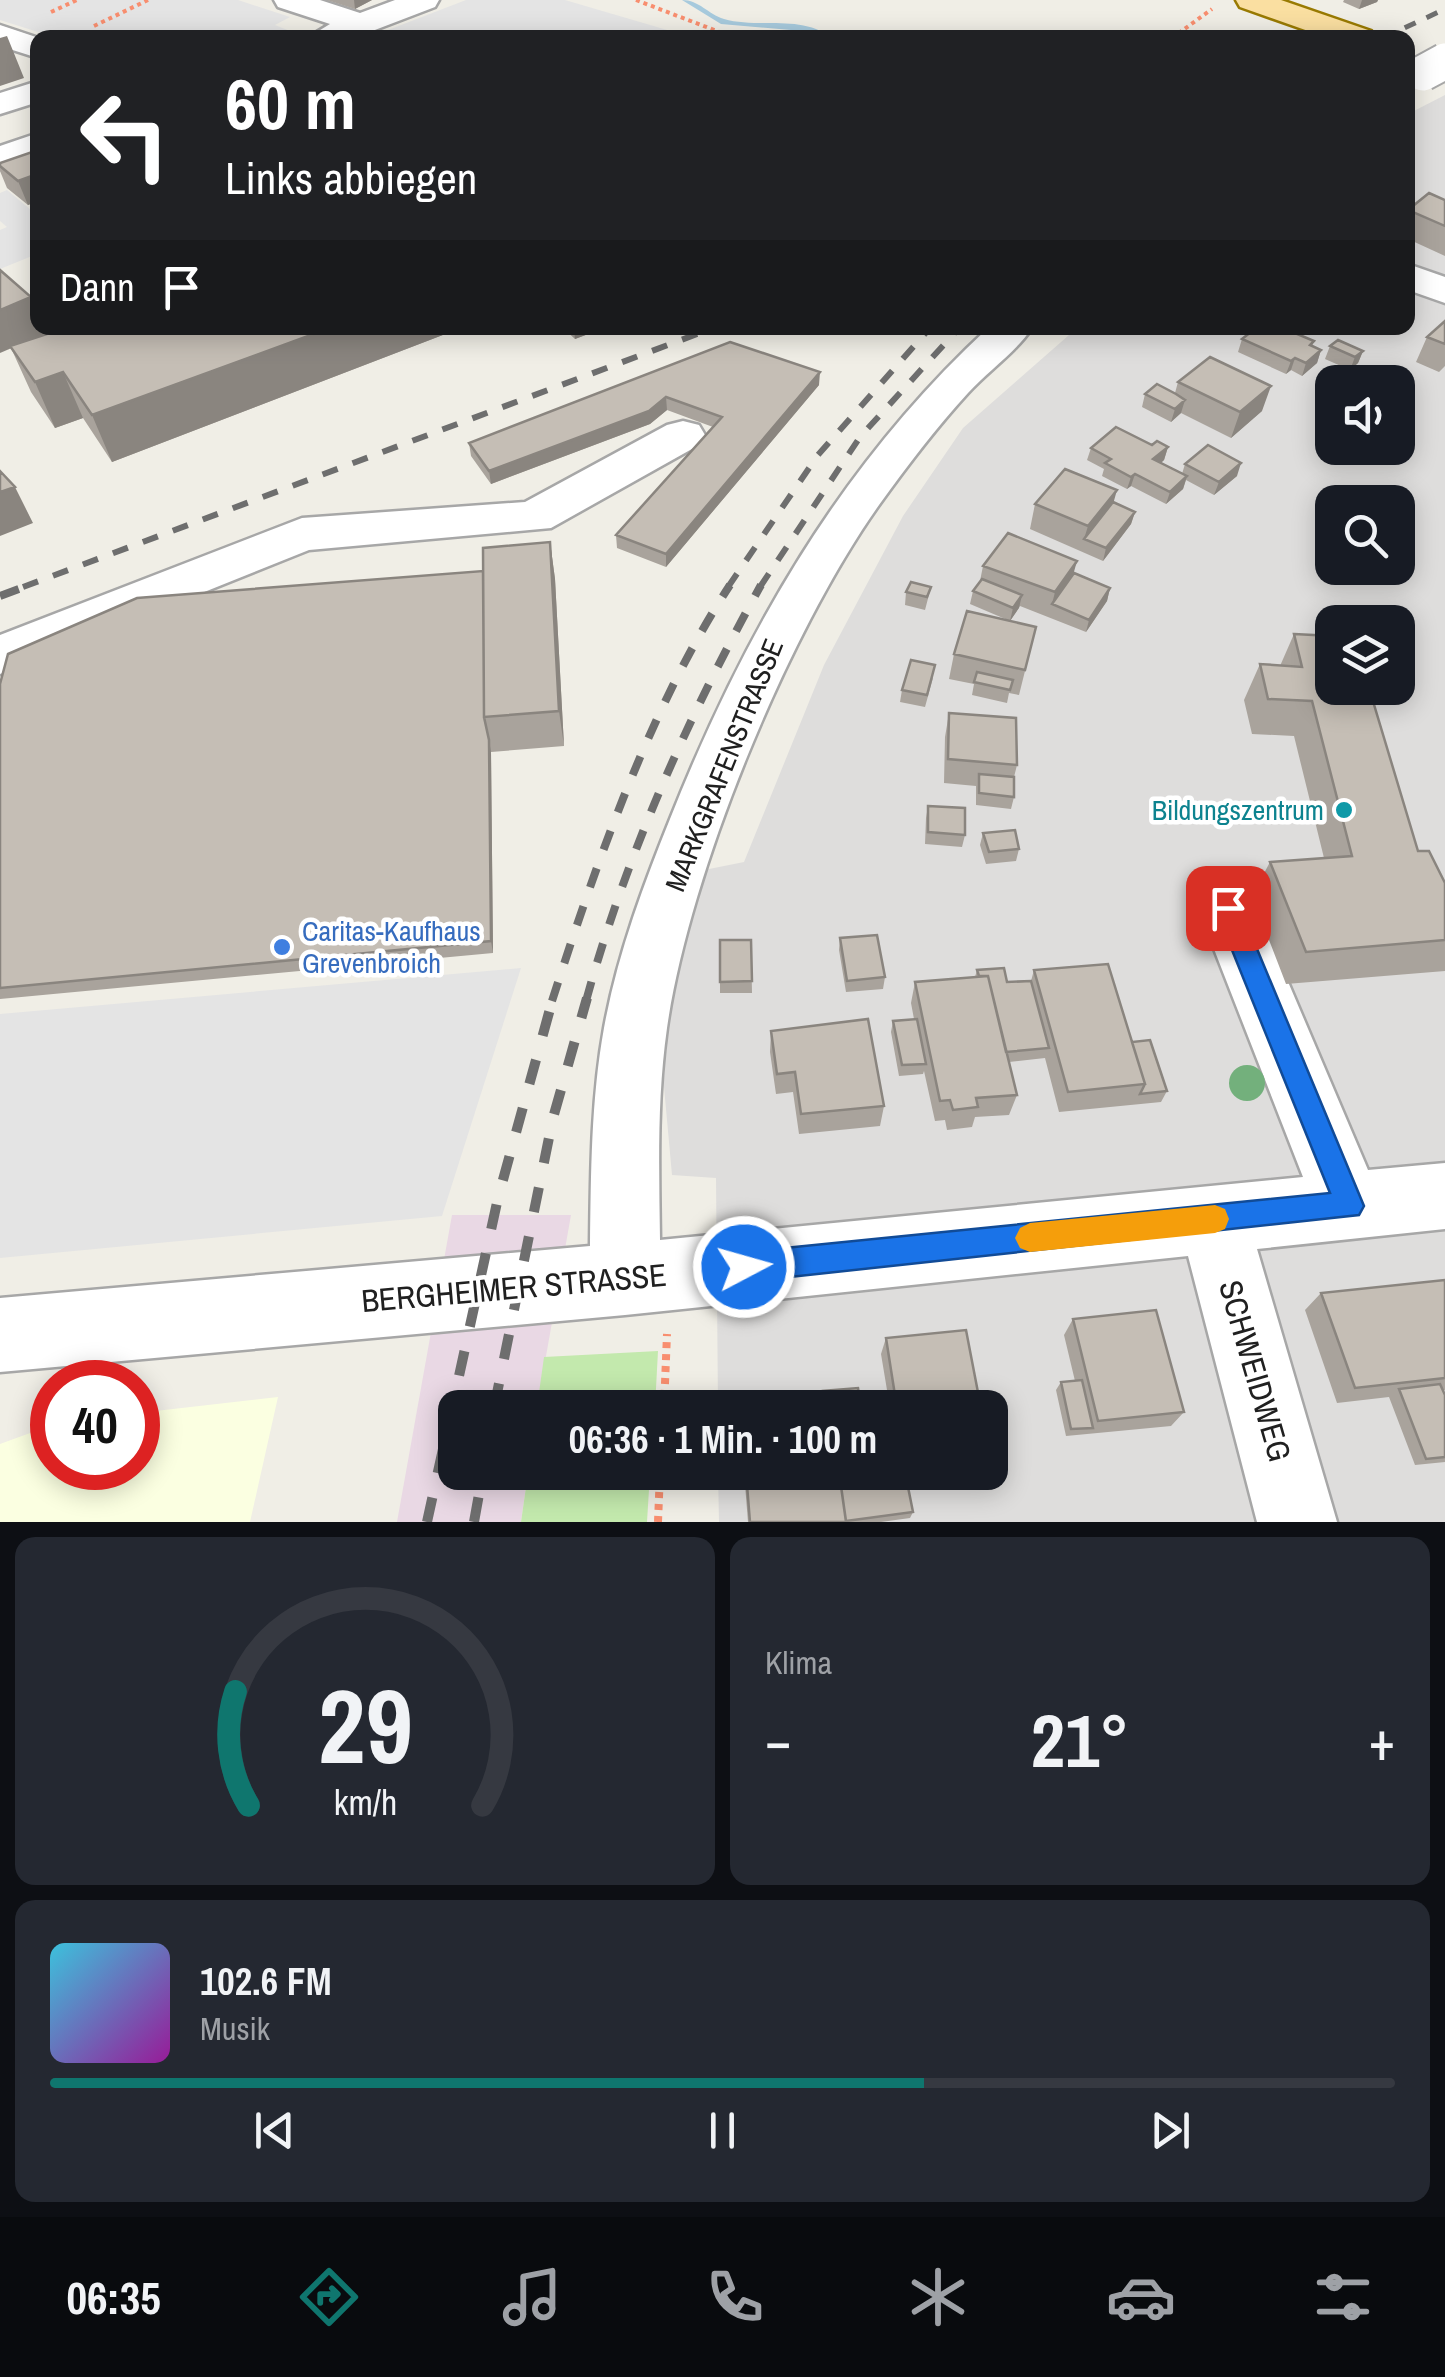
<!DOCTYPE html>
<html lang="de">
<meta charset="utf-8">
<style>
:root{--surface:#171b24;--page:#242831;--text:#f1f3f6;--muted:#9ea1a6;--line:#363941;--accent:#0f766e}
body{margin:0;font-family:"Archivo Narrow",sans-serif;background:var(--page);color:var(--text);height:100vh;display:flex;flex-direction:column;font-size:38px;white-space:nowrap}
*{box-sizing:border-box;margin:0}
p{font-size:32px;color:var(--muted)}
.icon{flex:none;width:55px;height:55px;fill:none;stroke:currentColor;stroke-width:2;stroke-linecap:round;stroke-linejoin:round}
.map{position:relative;height:1522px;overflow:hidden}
.sheet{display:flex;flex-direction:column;gap:15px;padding:15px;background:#0d0f14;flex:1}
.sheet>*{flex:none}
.guide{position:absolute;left:30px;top:30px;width:1385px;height:305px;border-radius:20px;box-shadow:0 5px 25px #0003;background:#202124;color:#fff;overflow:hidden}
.fabs{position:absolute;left:1315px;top:365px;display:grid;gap:20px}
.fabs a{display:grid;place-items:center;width:100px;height:100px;border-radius:20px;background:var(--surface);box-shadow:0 5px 25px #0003;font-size:50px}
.speed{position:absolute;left:30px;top:1360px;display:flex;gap:20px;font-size:50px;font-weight:700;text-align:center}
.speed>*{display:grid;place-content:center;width:130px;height:130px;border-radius:50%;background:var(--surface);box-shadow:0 5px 25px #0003;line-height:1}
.speed .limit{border:15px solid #d22;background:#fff;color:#111}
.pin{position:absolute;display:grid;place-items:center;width:85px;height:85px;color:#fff;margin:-42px;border-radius:20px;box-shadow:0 5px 15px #0006}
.me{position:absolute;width:110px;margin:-55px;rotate:84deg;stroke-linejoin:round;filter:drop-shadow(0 0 8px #0008)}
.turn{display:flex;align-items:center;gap:35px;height:210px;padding:0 30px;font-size:45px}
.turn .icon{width:130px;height:130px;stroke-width:2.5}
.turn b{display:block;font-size:70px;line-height:85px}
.then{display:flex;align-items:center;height:95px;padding:0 30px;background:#0003;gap:20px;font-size:38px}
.big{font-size:75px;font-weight:700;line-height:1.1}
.sheet .card{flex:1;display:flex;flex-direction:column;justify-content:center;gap:15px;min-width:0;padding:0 35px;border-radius:20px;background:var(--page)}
.sheet .dial{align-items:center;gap:0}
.dial svg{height:260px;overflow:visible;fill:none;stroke:var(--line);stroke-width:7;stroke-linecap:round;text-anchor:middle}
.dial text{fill:var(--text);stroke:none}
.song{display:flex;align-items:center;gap:30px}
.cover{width:120px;height:120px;border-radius:15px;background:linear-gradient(135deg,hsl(190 70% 55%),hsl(300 70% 35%))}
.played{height:10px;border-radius:5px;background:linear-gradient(90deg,var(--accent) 65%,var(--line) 65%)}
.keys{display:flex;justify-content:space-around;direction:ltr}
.heat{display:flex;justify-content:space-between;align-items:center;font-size:55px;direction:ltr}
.sheet .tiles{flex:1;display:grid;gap:15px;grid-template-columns:1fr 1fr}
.card:last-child{grid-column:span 2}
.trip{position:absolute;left:438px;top:1390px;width:570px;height:100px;border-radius:20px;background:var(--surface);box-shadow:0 5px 25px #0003;font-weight:700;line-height:100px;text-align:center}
.dock{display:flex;height:160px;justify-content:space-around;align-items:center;background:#090b0e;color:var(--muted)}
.dock .icon{width:70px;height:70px}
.dock .current{color:var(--accent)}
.dock b{font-size:45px;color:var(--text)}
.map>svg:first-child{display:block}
</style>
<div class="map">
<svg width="1445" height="1522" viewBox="0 0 1445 1522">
<rect width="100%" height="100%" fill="#f0eee6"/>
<path fill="#dedddc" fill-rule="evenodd" d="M1445,95V1522H719L718,1473L990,1472V1408L718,1407L716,1178L672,1175L662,1065L680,939L704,870L744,862L824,665L903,516L963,428L1077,328H1408V114ZM1332,382H1398V448H1332ZM1332,502H1398V568H1332ZM1332,622H1398V688H1332Z"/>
<path fill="#e9d8e4" d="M452,1215H571L537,1407L455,1408V1472L528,1473L521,1522H397Z"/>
<path fill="#fbffe1" d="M278,1397L250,1522H0V1444L52,1425V1468H138V1413Z"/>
<path fill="#c3e9ad" d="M658,1351L655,1407H537L544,1357Z
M528,1473H650L647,1522H521Z"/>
<path fill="#e4e4e4" d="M0,0H238L290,17L275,25L290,31L272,38L54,37L0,20Z
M466,0H565L691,37H370Z
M7,190L37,215V254L0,269V230L7,227L0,221V193Z
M521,968L442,1216L0,1258V1014Z"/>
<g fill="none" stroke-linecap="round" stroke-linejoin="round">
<path fill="#a7cadd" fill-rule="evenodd" d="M682,0C699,0 708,14 724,19C758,29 803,14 831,38H821L814,32L721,24Z"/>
<defs>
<path id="minor" d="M274,0H320L360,13L395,0H439L435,7L354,38H307L330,24L278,7Z
M0,25L39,38L38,58L0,46Z
M38,81V102L0,114V93Z
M38,133V156L0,169V146Z
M1408,264L1445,277V303L1408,290Z
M988,328H1032C1015,353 988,371 968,393C936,428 907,466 879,505C788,633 689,873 667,1028C657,1098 659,1169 660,1240L1303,1177L1198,908L1207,890L1228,883L1249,890L1368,1170L1445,1163V1229L1257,1249L1337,1522H1257L1188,1256L625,1315L0,1372V1298L590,1246C591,1173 591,1100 604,1028C617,956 643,886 670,819C744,633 840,465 988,328Z
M683,421L699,425L705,435L699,445L551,528L309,550L0,674V635L302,518L525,502L667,425Z"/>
<path id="major" d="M1236,0H1281L1371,31L1376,38H1328L1240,7Z"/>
</defs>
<use href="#minor" stroke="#a7a7a7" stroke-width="5"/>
<use href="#major" stroke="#997a02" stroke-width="5"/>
<path stroke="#f88e6f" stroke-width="4" stroke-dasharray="4 4" stroke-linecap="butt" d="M636,0L735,38
M51,12L77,0
M94,26L148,0
M1172,38L1212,9"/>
<path stroke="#f88e6f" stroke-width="8" stroke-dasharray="6 6" stroke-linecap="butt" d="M664,1408L667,1334
M658,1522L660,1472"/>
<use href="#minor" fill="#fff" fill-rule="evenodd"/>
<use href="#major" fill="#fadfa1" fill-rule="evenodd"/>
<path stroke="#6e6e6e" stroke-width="5" stroke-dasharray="12 12" stroke-linecap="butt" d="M1383,38L1445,9"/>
<path stroke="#6e6e6e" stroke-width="6" stroke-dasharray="16 16" stroke-linecap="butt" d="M23,587L713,328
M728,587L818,455L930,328
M760,587L860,437L959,328"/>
<path stroke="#6e6e6e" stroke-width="8" stroke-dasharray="20 20" stroke-linecap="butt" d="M0,596L30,585
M552,1001C596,864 651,705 730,585
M586,1001C626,855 688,717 761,585"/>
<path stroke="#6e6e6e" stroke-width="10" stroke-dasharray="25 25" stroke-linecap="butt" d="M494,1408L553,1118L587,998
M427,1522L498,1198L553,998
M474,1522L483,1472"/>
<defs>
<path id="minor-bridge" d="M1423,73L1445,61"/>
</defs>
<use href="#minor-bridge" stroke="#a7a7a7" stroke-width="39" stroke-linecap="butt"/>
<use href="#minor-bridge" stroke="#fff" stroke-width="35"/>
</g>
<circle fill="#73b07c" cx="1247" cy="1083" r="18"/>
<path fill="#a9a39c" d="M327,0H372L355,9Z
M1344,0H1378L1377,2L1359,9L1343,2Z
M38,150V201L28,205L7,188L0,171V163Z
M1445,200V256L1408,239V210Z
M1445,321V366L1439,372L1416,362L1427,337Z
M65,328H461L112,462L83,418L55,428L31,392L11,348L0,353L46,333L32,339Z
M563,328H604L575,339Z
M1242,339L1314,341L1312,346L1321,350L1317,363L1302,376L1291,370L1286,374L1238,352Z
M730,342L819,385L666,567L617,548L616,535L713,427L667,410L650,424L491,484L471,456L469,443Z
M1330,346L1363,351L1358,363L1350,370L1325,359Z
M1178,382L1262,411L1231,438L1181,413L1171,422L1142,407L1145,394L1175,393Z
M1168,447L1164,460L1161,463L1182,474L1185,464L1237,476L1214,495L1186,480L1183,489L1166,504L1131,486L1127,489L1102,476L1104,469L1087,460L1091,448Z
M1113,502L1135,512L1131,524L1103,561L1030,529L1035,504Z
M550,542L555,579L564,746L491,752L493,953L0,999V684L483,571Z
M983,566L1074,573L1110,588L1107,601L1086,632L1020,606L1010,621L970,604L973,591L980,581Z
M931,587L925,610L905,605L906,592Z
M1036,627L1019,695L1009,693L1007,703L972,695L974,684L949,679L954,654Z
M1294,634L1418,851L1445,883V971L1286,984L1252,896L1270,862L1324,858L1294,736L1252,734L1244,700L1260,664L1280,666Z
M933,678L925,707L900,702L902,690Z
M949,713L1017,765L1014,777V797L1011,809L976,805V786L944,783L945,737Z
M928,806L965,835L962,847L925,844L926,818Z
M983,833L1019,849L1016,861L986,864L980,845Z
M840,938L885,977L883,989L846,992L839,950Z
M720,940H751L752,993H720Z
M977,970L1007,982L1031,981L1034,970L1132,1042L1167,1091L1161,1102L1059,1112L1045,1058L1009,1062L1017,1095L1009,1115L975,1117L972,1127L947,1130L945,1120L935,1121L924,1071L923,1074L899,1076L891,1032L893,1021L914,1019L911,1003L915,982L975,977Z
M771,1031L884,1106L880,1126L799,1134L793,1092L776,1094L770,1052Z
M1445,1280V1390L1443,1391L1445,1395V1462L1415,1465L1389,1397L1337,1403L1305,1310L1321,1293Z
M1073,1319L1184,1412L1171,1426L1066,1436L1056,1390L1061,1382L1075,1381L1064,1335Z
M886,1338L981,1408H890L881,1354Z
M744,1472H905L913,1512L910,1518L881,1522H748Z"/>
<path fill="#8a857f" d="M354,0H372L355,9Z
M1362,0H1378L1377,2L1359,9Z
M7,36L24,78L0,86V38Z
M34,175L38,183V201L28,205L18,181Z
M31,297L38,313V328H44L46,333L0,353V310Z
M330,328H461L112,462L92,415Z
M574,328H604L575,339Z
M1321,350L1317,363L1302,376L1306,363Z
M1363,351L1358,363L1350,370L1355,357Z
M1295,358L1291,370L1286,374L1291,361Z
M63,372L83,418L55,428L35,382Z
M820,372L819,385L666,567V554Z
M1271,386L1262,411L1231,438L1240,412Z
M666,397L667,410L650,424L491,484L489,471Z
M1185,400L1181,413L1171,422L1175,409Z
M1168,447L1164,460L1150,472L1153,459Z
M1241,463L1237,476L1214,495L1219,482Z
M1135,474L1131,486L1127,489L1131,477Z
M1187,476L1183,489L1166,504L1170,492Z
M15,487L33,523L0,536V492Z
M1117,490L1110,515L1084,539L1088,526Z
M1135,512L1131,524L1103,561L1106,548Z
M550,542L555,579L564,746L559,711Z
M1077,561L1070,586L1052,604L1055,592Z
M1110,588L1107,601L1086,632L1089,620Z
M1022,595L1019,608L1010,621L1013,608Z
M489,740L491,752L493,953L491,941Z"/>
<path fill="#c5beb5" stroke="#8a857f" stroke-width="2.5" d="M38,150V177L34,175L18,181L0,166V163Z
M1429,193L1445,200V226L1408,210Z
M0,270L31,297L0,310Z
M1445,321V344L1427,337Z
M65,328H330L92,415L63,372L35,382L10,346Z
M1256,328H1283L1314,341L1310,345L1321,350L1306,363L1295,358L1291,361L1242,339Z
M1338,340L1363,351L1355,357L1330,346Z
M730,342L820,372L666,554L616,535L722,417L666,397L649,411L489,471L469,443Z
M1210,357L1271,386L1240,412L1178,382Z
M1157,384L1176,394L1185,400L1175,409L1145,394Z
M1116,427L1152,445L1157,441L1168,447L1153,459L1187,476L1170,492L1135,474L1131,477L1105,463L1111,459L1091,448Z
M1208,445L1241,463L1219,482L1185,464Z
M1065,469L1117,490L1088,526L1035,504Z
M0,471L15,487L0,492Z
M1113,502L1135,512L1106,548L1084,539Z
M1008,533L1077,561L1055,592L983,566Z
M550,542L559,711L484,717L483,548Z
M483,571L484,717L489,740L491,941L0,988V684L8,654L137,598Z
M1074,573L1110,588L1089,620L1052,604Z
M982,579L1022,595L1013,608L973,591Z
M911,582L931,587L927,597L906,592Z
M967,611L1036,627L1025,670L954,654Z
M1294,634L1332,636V688H1369L1418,851H1429L1445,883V940L1306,952L1270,862L1352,856L1312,701L1268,699L1260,664L1302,667Z
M911,660L935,665L927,695L902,690Z
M977,672L1013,680L1010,690L974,682Z
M949,713L1016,718L1017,765L948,759Z
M979,774L1014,777V797L979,793Z
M928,806L965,808V835L928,832Z
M1015,830L1019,849L989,852L983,833Z
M877,935L885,977L847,981L840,938Z
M720,940H751L752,981L720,982Z
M1108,964L1145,1084L1068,1092L1034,970Z
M1004,968L1007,982L1031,981L1049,1048L1006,1052L988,976H979L977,970Z
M988,976L1017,1095L976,1098L978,1107L953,1110L950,1100L940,1101L915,982Z
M868,1019L884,1106L801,1114L795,1072L777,1074L771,1031Z
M917,1019L926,1064L902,1065L893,1021Z
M1150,1040L1167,1091L1140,1094L1145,1084L1132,1042Z
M1445,1280V1378L1355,1388L1321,1293Z
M1156,1310L1184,1412L1098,1421L1073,1319Z
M966,1330L981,1408H897L886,1338Z
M1082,1380L1093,1428L1071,1429L1061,1382Z
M1440,1384L1445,1395V1457L1426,1459L1399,1389Z
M858,1388L861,1408H826L823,1391Z
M746,1472H839L846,1522H750Z
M839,1472H905L913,1512L846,1521Z"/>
<path fill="#1a73e8" stroke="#114b97" stroke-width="2.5" d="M1228,898L1240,908L1364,1206L1359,1215L744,1282L733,1277L729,1267L733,1257L744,1252L1330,1193L1215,908Z"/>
<path fill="#f59e0b" d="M1215,1205L1225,1209L1229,1219L1225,1229L1215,1233L1030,1252L1020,1248L1015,1238L1020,1228L1030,1223Z"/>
<circle fill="#0f9aa8" stroke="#fff" stroke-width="4" cx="1344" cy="810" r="10"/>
<circle fill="#3f7fe0" stroke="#fff" stroke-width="4" cx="282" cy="947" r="10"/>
<g text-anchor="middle" stroke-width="9" stroke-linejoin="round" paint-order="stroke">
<g font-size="28" fill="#202020" stroke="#fff">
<text transform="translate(724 765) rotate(-68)" y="10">MARKGRAFENSTRASSE</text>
</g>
<g font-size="28" fill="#0d838f" stroke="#fff" text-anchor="end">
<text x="1324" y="820">Bildungszentrum</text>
</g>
<g font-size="28" fill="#366cbe" stroke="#fff" text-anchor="start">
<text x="302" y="941">Caritas-Kaufhaus<tspan x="302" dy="32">Grevenbroich</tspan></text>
</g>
<g font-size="32" fill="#202020" stroke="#fff">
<text transform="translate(514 1288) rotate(-5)" y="11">BERGHEIMER STRASSE</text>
<text transform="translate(1255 1371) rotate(74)" y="11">SCHWEIDWEG</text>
</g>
</g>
</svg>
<div class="fabs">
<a><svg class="icon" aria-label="sound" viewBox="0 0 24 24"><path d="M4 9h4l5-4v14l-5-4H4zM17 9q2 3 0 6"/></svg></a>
<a><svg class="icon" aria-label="search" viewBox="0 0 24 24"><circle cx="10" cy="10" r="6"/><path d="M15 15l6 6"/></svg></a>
<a><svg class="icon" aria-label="layers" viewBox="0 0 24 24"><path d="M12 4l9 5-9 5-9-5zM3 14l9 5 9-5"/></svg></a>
</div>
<div class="speed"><div class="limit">40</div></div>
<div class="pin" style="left:1228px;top:908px;background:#d93025"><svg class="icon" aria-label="arrive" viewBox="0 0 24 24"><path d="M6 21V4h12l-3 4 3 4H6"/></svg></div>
<svg class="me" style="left:744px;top:1267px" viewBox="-20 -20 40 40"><circle r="17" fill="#1a73e8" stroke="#fff" stroke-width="3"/><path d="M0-11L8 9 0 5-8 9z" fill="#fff"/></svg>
<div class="trip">06:36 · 1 Min. · 100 m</div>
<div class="guide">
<div class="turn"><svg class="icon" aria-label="left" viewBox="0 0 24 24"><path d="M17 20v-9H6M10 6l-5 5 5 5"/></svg><div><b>60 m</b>Links abbiegen</div></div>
<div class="then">Dann<svg class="icon" aria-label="arrive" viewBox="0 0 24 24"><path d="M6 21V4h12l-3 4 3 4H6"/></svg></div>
</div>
</div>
<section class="sheet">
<div class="tiles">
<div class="card dial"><svg viewBox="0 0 100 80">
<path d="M14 69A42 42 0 1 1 86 69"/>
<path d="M14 69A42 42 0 0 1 10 34" stroke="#0f766e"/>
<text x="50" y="56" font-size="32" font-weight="700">29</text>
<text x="50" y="72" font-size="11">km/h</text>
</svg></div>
<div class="card"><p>Klima</p>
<div class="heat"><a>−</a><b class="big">21°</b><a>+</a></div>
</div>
<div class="card">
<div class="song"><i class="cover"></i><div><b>102.6 FM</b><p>Musik</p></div></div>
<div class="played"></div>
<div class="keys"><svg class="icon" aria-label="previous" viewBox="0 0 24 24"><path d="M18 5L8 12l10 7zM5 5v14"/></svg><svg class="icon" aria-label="pause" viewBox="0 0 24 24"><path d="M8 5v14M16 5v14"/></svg><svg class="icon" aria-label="next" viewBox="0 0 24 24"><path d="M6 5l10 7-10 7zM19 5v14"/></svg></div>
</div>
</div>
</section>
<nav class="dock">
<b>06:35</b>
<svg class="icon current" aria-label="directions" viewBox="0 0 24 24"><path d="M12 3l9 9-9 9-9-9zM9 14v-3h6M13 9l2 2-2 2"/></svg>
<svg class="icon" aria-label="music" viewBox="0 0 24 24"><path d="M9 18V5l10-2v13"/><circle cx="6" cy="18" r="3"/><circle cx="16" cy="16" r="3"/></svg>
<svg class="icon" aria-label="phone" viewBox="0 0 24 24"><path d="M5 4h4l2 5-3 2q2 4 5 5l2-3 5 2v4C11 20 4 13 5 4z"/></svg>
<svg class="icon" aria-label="climate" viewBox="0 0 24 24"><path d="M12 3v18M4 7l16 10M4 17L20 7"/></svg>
<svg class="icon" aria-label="car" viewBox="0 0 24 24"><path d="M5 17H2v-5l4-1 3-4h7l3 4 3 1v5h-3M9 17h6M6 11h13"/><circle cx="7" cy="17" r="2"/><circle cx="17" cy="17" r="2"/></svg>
<svg class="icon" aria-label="filters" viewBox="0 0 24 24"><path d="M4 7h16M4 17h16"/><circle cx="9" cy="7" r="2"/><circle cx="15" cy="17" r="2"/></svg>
</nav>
